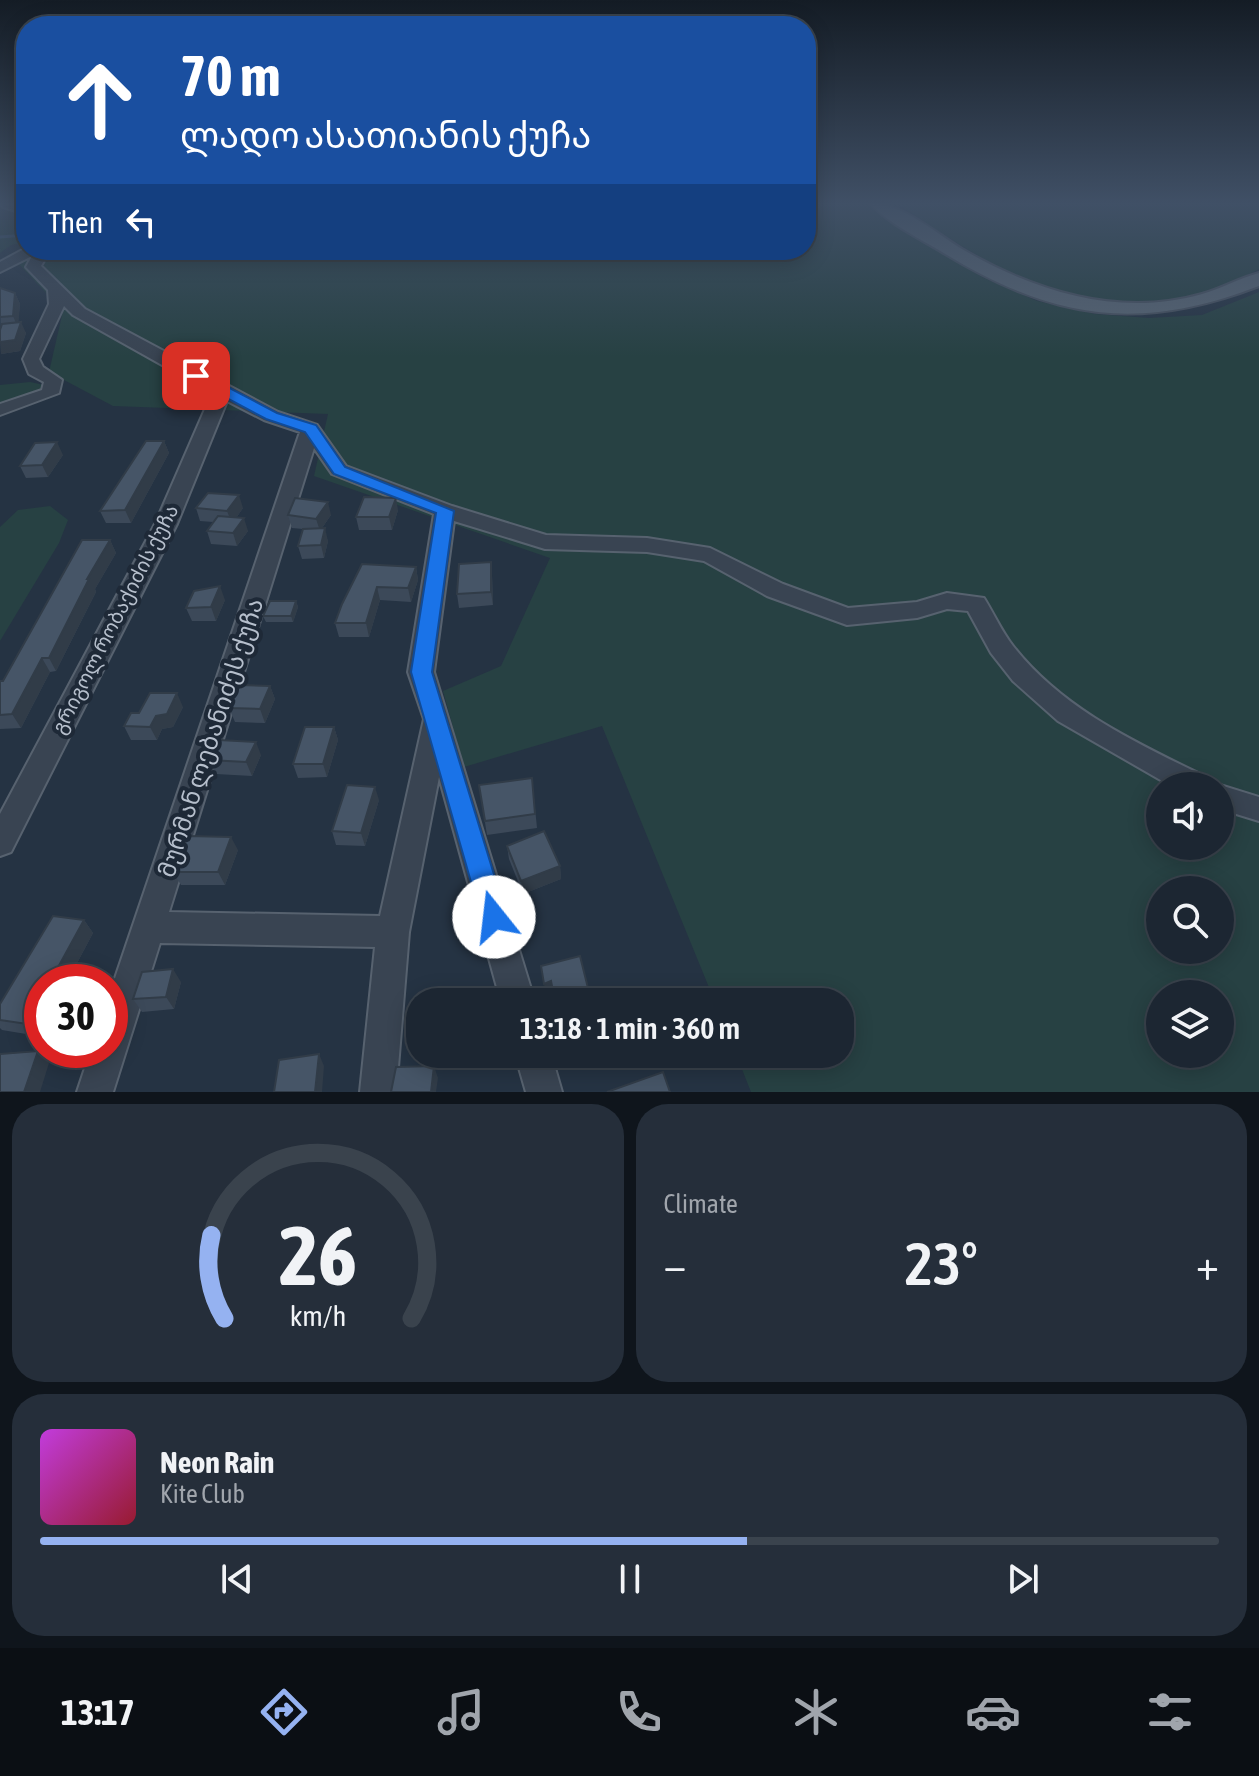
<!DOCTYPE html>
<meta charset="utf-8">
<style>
:root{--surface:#1c2632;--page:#252e3a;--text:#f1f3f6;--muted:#a0a5ac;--line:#3a434d;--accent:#95b2f1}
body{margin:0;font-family:"Asap Condensed","Noto Sans Georgian",sans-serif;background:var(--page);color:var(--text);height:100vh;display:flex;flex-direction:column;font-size:30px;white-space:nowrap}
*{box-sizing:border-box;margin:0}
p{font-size:26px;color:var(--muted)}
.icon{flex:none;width:44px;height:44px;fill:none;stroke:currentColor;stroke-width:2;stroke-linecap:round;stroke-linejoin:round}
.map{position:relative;height:1092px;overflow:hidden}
.side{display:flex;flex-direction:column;gap:12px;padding:12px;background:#0f151c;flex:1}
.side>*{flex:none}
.hud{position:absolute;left:16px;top:16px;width:800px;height:244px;border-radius:32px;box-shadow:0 4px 20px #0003,0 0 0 2px var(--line);background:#1a4fa0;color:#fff;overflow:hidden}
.tools{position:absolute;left:1146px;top:772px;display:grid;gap:16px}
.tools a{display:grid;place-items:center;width:88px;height:88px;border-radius:50%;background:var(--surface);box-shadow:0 4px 20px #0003,0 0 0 2px var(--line);font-size:40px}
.speed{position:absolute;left:24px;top:964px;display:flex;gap:16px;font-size:40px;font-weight:700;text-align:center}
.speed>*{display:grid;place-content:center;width:104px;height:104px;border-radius:50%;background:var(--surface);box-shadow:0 4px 20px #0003,0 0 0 2px var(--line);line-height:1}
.speed .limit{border:12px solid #d22;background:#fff;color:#111}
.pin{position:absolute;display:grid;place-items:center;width:68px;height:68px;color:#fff;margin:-34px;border-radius:16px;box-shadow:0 4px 12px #0006}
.me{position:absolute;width:88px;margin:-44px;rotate:344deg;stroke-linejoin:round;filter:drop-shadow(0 0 6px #0008)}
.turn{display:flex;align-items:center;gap:28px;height:168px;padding:0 32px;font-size:36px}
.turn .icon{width:104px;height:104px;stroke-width:2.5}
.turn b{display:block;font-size:56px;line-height:68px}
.then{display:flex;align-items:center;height:76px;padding:0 32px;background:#0003;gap:16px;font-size:30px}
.big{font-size:60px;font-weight:600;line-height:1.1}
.side .tile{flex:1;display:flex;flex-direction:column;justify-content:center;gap:12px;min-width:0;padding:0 28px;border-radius:32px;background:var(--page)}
.side .dial{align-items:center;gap:0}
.dial svg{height:208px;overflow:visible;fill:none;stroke:var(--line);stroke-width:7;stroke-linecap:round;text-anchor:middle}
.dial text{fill:var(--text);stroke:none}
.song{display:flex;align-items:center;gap:24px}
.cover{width:96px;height:96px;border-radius:12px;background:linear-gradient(135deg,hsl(290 70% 55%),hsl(350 70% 35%))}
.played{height:8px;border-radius:4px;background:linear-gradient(90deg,var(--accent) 60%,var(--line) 60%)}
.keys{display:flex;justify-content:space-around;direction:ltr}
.heat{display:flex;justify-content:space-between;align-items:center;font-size:44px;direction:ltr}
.side .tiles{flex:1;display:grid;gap:12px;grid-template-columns:1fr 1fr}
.tile:last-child{grid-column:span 2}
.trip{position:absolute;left:406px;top:988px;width:448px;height:80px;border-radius:32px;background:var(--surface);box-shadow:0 4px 20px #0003,0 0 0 2px var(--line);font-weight:600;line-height:80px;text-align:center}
.tabs{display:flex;height:128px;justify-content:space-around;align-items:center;background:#0b0f14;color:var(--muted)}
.tabs .icon{width:56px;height:56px}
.tabs .on{color:var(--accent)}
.tabs b{font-size:36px;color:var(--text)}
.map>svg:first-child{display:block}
</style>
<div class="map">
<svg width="1259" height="1092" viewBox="0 0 1259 1092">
<rect width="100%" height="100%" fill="#253343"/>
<path fill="#274143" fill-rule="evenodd" d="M806,204H869L982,277L1037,301L1095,314L1149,318L1202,315L1259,292V1092H751L736,1054H840V1002H715L602,726L464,767L443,691L501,666L550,558L314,476L328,414L113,406L49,372L63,311L16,261L40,250H806ZM1160,786H1220V846H1160ZM1160,890H1220V950H1160ZM1160,994H1220V1054H1160Z
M898,204H1259V269C1241,278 1223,290 1204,297C1183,304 1159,303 1137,302C1034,298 980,259 898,204Z
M0,220H26V242L11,245L0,253Z
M30,382L58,388L53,397L0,413V385Z
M50,506L68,520L59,543L0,641V527L18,510Z"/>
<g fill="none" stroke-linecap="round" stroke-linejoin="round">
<path stroke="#374f6b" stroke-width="3" d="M0,237L26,235"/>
<defs>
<path id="minor" d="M1,204L26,206V214L3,207Z
M26,248L50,250L41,266L85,309L278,412L317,425L346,466L452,506L546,535L647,538L710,548L783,584L848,608L917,602L947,593L984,598C994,614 1002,632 1013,646C1063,710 1137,743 1208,778L1212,786H1171L1058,721L1013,681L991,653L968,611L947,609L917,618L847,625L767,596L704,561L647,552L545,549L454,521L434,672L535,1002H501L439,777L409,932L396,1092H360L375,947L160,943L113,1092H77L91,1050H110V993L300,432L264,420L227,401L177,524L11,852L0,856V814L155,524L212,393L73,315L64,306L39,359L43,367L62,380L59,393L0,415V404L42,390L44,382L29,374L23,359L49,304L48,290L26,267L32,256L0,272V262ZM314,448L332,474L434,514L408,672L424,719L380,916L169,912Z
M1220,785L1259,797V821L1220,809V786H1217Z
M515,1054H551L562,1092H526Z"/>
<path id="major" d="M871,204C904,204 934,232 962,249C1034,291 1119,318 1202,294C1221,289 1239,278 1259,273V286C1137,333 1052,319 942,252C919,238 889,224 871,204Z"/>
</defs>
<use href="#minor" stroke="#57626f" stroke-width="4"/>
<use href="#major" stroke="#46505e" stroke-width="4"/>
<use href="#minor" fill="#394452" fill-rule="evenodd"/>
<use href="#major" fill="#576472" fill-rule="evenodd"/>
</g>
<path fill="#3c4959" d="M0,288L15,293L20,304L18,322L26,333L20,351L1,354Z
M164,441L169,453L131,523H106L100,511Z
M63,455L48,477L26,478L20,466Z
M196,508H243L236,518L248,531L237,546L211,544L207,531L213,522L200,521Z
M398,510L392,530H359L356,517Z
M288,515H331L322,528L328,541L324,558L302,559L298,546L303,529L292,528Z
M110,540L116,553L95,589L96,592L56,671L50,672L21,728L0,729V681H3Z
M416,567L418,580L411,602L380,600L369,637H339L335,623L342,604Z
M492,575L493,605L459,608L457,594Z
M225,600L216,621H192L186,608Z
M296,601L298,607L293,622H266L263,616Z
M270,686L275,699L265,723L235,722L229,708Z
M183,707L173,727L162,729L157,740H131L124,726L139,713Z
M334,727L338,740L327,777L298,778L293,764Z
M261,755L252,776L216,774L209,760Z
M532,778L537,828L487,835L479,785Z
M379,800L365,846L336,845L332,831Z
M507,846L560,866L561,879L523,894L509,859Z
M238,850L225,885H181L173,872Z
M84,920L93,933L67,982H42V1029L38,1036L2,1030L0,1028V1004Z
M181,982L174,1009L142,1012L133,999Z"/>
<path fill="#313c48" d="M15,293L20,304L18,328L13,316Z
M21,322L26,333L20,351L1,354L0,342Z
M164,441L169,453L131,523L125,510Z
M57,442L63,455L48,477L42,465Z
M239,495L243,508L232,524L227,511Z
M396,498L398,510L392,530L389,517Z
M328,502L331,515L320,531L316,519Z
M244,518L248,531L237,546L233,533Z
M325,528L328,541L324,558L321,545Z
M110,540L116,553L95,589L96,592L56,671L49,658L87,579Z
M491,562L492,575L493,605L491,592Z
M416,567L418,580L411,602L408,588Z
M220,586L225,600L216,621L211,607Z
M377,587L380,600L369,637L366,623Z
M296,601L298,607L293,622L291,616Z
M42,658L50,672L21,728L12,714Z
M270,686L275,699L265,723L260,709Z
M177,693L183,707L173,727L162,729L157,740L150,727L156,716Z
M334,727L338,740L327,777L323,764Z
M256,742L261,755L252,776L246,762Z
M375,787L379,800L365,846L361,833Z
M231,837L238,850L225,885L218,872Z
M560,866L561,879L523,894L521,881Z
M84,920L93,933L67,982H50Z
M173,969L181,982L174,1009L166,997Z
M551,981L553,994L546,996L544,984Z
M590,996V1002H567Z
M42,997V1029L38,1036L27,1024Z
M38,1051L49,1063L40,1092H24Z
M319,1054L324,1066L322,1092H315Z
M434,1066L438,1078L436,1092H431Z"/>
<path fill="#465567" stroke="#313c48" stroke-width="2" d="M0,288L15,293L13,316L0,317Z
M21,322L15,340L0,342V330L2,324Z
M146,441H164L125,510L100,511Z
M57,442L42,465L20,466L35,443Z
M208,493L239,495L227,511L196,508Z
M364,497L396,498L389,517H356Z
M295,498L328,502L316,519L288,515Z
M218,516L244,518L233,533L207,531Z
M325,528L321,545L298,546L303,529Z
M82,540H110L87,579H89L49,658H42L12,714L0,715V681H3Z
M491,562V592L457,594L459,564Z
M362,564L416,567L408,588L377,587L366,623H335L342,604Z
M220,586L211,607L186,608L194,591Z
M270,601H296L291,616H263Z
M240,685L270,686L260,709L229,708Z
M150,693H177L167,714L156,716L150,727L124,726L131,713H139Z
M305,727H334L323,764H293Z
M219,740L256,742L246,762L209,760Z
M532,778L535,814L485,821L479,785Z
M347,785L375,787L361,833L332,831Z
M544,831L560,866L521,881L507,846Z
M188,836L231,837L218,872H173Z
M53,916L84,920L50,982H42V997L27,1024L0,1020V1004Z
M580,956L590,996L567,1002H555L551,981L544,984L541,966Z
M173,969L166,997L133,999L142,972Z
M38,1051L24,1092H0V1054Z
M319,1054L315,1092H274L279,1060Z
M434,1066L431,1092H391L396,1067Z
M663,1072L670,1092H607Z"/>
<linearGradient id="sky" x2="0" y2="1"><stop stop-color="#141c25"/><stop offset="0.57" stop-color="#405066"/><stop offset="1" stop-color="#405066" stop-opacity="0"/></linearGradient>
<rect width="1259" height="357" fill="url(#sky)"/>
<path fill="#1a73e8" stroke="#114b97" stroke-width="2" d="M191,373H201L277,413L316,425L345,467L454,511L432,672L507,917L503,926L494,929L485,926L481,917L411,672L436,513L334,474L305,432L266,419L191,379Z"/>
<g text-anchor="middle" stroke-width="8" stroke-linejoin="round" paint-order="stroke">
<g font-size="20" fill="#b6bfcc" stroke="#1e2937">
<text transform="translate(115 619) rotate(-63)" y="7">გრიგოლ რობაქიძის ქუჩა</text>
</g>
<g font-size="24" fill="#b6bfcc" stroke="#1e2937">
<text transform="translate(211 738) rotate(-72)" y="8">მურმან ლებანიძეს ქუჩა</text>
</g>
</g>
</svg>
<div class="tools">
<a><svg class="icon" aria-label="sound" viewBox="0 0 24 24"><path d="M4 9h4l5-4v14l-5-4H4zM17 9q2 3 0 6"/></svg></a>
<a><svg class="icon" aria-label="search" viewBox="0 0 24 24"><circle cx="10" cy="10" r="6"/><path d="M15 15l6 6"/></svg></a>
<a><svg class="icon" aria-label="layers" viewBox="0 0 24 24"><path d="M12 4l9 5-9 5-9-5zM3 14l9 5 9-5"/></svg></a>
</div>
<div class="speed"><div class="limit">30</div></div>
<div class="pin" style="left:196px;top:376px;background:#d93025"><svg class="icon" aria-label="arrive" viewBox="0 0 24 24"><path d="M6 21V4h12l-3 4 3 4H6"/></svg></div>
<svg class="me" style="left:494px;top:917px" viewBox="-20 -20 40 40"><circle r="19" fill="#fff"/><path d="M0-13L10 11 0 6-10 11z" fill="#1a73e8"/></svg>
<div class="trip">13:18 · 1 min · 360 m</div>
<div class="hud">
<div class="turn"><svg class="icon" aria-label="ahead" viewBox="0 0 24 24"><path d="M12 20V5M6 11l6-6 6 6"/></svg><div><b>70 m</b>ლადო ასათიანის ქუჩა</div></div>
<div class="then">Then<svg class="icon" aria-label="left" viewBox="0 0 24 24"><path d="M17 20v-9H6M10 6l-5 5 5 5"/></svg></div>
</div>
</div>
<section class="side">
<div class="tiles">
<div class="tile dial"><svg viewBox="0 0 100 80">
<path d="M14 69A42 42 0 1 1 86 69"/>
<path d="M14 69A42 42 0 0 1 9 37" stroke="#95b2f1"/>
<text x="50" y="56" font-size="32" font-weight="700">26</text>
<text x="50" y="72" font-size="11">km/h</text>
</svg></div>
<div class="tile"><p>Climate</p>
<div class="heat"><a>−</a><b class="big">23°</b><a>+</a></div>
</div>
<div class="tile">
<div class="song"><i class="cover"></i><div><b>Neon Rain</b><p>Kite Club</p></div></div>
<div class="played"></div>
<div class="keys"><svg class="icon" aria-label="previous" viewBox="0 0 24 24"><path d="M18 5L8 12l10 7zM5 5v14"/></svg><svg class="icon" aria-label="pause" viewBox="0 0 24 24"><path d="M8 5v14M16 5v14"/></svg><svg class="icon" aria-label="next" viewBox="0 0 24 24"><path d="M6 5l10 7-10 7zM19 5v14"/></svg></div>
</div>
</div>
</section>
<nav class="tabs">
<b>13:17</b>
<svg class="icon on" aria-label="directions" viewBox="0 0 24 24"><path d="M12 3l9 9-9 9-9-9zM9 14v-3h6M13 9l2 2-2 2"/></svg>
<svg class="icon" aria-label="music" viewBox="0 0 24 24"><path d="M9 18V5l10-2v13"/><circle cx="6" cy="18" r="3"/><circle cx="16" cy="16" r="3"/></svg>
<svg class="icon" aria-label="phone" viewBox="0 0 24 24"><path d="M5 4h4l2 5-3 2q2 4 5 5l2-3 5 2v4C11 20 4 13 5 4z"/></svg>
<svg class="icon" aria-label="climate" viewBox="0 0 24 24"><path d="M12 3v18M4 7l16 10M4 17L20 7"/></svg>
<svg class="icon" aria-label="car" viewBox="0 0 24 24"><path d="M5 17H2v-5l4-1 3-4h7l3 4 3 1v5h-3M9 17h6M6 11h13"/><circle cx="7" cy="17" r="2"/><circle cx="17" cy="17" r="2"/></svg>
<svg class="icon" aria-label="filters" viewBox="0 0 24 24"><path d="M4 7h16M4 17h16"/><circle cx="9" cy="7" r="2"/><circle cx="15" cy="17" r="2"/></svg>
</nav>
